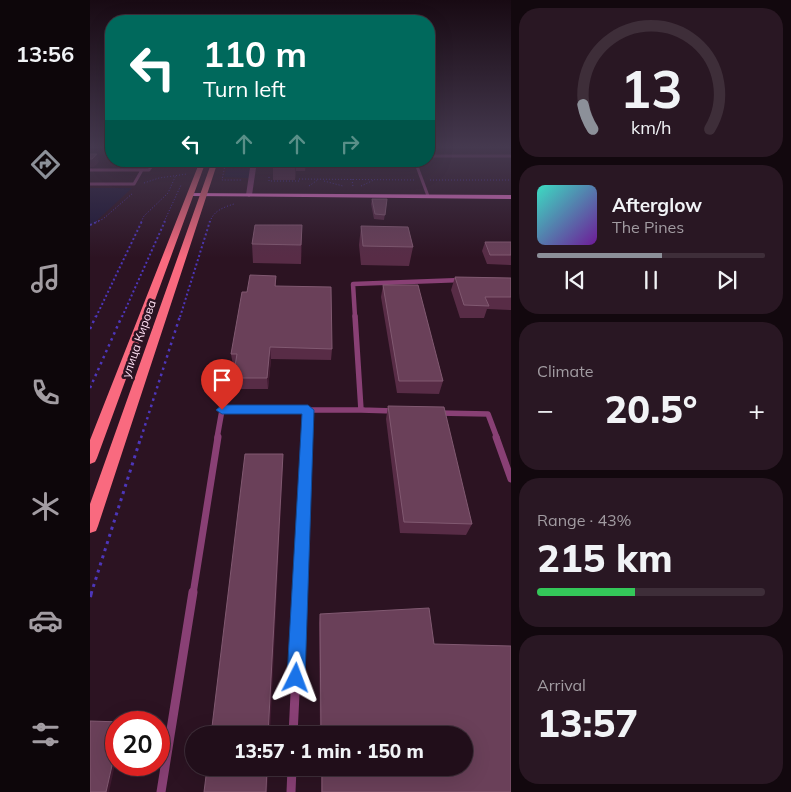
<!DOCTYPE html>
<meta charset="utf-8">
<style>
:root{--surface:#210e1a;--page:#291723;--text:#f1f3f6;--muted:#a29ca2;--line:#3e2e39;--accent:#8c9099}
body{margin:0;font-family:Mulish,sans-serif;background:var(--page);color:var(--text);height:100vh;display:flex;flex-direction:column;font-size:19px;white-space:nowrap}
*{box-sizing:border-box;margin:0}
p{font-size:16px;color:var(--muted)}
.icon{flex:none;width:28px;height:28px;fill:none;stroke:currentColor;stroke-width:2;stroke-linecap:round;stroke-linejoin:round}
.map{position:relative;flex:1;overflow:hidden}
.panel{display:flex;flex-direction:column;gap:8px;padding:8px;background:#12080e;width:280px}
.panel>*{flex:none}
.banner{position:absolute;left:15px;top:15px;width:330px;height:152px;border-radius:20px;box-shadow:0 5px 20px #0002,0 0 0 1px var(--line);background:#00695c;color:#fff;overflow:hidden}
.speed{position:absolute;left:15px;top:711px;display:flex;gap:10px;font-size:25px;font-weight:700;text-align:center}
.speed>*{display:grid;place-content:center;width:65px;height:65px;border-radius:50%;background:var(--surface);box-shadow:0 5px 20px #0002,0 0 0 1px var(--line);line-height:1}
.speed .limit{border:8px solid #d22;background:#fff;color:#111}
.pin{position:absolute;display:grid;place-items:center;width:42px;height:42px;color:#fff;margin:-51px -21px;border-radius:50% 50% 50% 0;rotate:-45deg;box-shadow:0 0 5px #0007}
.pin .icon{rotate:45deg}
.me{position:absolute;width:55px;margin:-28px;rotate:3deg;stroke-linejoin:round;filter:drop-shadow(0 0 4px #0008)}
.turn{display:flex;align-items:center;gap:18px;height:105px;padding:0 15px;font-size:22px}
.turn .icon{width:65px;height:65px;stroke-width:2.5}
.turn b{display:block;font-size:35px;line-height:42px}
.lanes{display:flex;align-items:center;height:48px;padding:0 15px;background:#0003;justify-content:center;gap:25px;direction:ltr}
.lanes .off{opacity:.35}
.big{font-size:38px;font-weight:800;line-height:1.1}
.panel .widget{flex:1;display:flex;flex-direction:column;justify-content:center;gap:8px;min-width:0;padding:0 18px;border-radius:20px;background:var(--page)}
.panel .dial{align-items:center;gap:0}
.dial svg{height:130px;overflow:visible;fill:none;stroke:var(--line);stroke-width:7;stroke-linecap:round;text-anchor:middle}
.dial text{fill:var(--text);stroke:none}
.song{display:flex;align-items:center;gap:15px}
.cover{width:60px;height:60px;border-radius:8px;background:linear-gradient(135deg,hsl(170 70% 55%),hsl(280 70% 35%))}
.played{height:5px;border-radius:2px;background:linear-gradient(90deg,var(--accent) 55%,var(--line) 55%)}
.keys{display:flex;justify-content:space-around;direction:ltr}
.heat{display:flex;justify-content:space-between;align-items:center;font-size:28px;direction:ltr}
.charge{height:8px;border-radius:4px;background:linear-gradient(90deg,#34c759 43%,var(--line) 0)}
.trip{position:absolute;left:95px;top:726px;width:288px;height:50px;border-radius:25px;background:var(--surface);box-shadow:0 5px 20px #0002,0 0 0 1px var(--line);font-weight:800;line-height:50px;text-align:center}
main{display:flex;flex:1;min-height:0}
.dock{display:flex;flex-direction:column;width:90px;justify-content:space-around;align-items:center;background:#0d060a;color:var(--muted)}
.dock .icon{width:35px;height:35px}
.dock .active{color:var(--accent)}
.dock b{font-size:22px;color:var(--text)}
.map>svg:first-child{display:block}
</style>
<main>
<nav class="dock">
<b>13:56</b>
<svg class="icon active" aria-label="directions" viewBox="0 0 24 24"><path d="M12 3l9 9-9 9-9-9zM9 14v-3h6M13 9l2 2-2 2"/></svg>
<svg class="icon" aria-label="music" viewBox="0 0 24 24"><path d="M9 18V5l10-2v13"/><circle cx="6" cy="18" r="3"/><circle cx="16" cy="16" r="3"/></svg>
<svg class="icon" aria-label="phone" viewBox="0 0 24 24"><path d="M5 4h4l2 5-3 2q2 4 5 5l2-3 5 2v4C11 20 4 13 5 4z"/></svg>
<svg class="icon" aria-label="climate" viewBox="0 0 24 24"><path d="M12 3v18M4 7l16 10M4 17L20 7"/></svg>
<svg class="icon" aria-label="car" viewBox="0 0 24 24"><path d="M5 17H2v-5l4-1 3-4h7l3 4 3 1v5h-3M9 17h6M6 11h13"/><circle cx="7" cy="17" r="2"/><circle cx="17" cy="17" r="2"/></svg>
<svg class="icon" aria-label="filters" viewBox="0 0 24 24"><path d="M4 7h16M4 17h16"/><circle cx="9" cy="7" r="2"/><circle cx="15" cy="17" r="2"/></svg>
</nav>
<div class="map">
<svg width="421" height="792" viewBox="0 0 421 792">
<rect width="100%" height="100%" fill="#2c1322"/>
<path fill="#1c1636" d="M139,161H162L159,178L134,177Z
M0,188H42L0,227Z"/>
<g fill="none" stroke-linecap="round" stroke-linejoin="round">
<path stroke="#4d36ba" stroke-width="1" stroke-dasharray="1 2" stroke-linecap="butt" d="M71,165L95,162L101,165
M135,165L132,180H151
M179,177V181H193
M262,179L263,187
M340,180H421
M193,181H209V179L325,180
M234,181L253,186
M54,183L69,178L97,174
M219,186L229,179
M271,186L284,180
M6,222L13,219L43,193
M51,222L54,216L78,193L86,175
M74,222L91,185
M120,222C123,211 134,207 144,204"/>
<path stroke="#4d36ba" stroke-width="2" stroke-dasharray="2 2.5" stroke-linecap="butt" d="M0,225L9,221
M6,317L52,221
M32,317L75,221
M90,317L120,221"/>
<path stroke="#4d36ba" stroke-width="2.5" stroke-dasharray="2.5 4" stroke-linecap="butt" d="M0,329L6,316
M0,388L32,316
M51,438L90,316"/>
<path stroke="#4d36ba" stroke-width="3" stroke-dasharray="3 4.5" stroke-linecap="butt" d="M1,594L51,437"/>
<path stroke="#4d36ba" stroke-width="4" stroke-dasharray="4 5.5" stroke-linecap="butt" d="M0,597L1,592"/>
<path stroke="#894075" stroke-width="3" d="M339,156H421
M325,161L338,196
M0,170H59L65,161
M0,184H44L52,170"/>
<path stroke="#894075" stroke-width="4.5" d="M265,317L263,284L371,280"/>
<path stroke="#894075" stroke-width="5.5" d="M265,316L271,410L304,411
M348,413L398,414L407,438
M127,438L132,410H218
M217,438L218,410H274"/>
<path stroke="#894075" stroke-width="7" d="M406,437L421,479
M103,594L128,437
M210,594L217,437"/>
<path stroke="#894075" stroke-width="9" d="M203,735L210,592
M71,792L103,592
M201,792L202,768"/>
<path fill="#894075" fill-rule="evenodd" d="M161,161H167L162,195L159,197L156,195Z"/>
<path fill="#fa7ad9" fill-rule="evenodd" d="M98,193L421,195V199L100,196L98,195Z"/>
<path fill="#f96a7f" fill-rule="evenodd" d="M110,161H116L7,458L5,462L0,464V440Z
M122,161H128L8,526L6,531L0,533V504Z"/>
</g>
<path fill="#582c46" d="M183,161H216L215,171H206L205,180H183Z
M282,199H297L294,220L284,219L281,204Z
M212,225L211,264L163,263L162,244Z
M271,226L323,247L319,266L271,265L269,245Z
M395,242H421V265L397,264L392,251Z
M186,276V286L242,349L241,360L181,359L178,389H145L143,378L145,365H143L141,354L157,292Z
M365,277L421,278V310L397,309L394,318H370L361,290Z
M293,285L353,381L349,394L307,393L291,297Z
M298,406L382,524L376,535L310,533L296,419Z
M230,614L344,644L421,792H231V768H374V735H230L229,623Z"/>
<path fill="#3f1a30" d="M7,154L9,162L4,167H0V159Z
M205,161H206V171L205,180Z
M212,225V244L211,264V245Z
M180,347L181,359L178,389L177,378Z
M193,454V466L180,735H178Z
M26,748V760L19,792H16Z
M177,768H179L177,792H176Z"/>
<path fill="#6a4059" stroke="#815971" d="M0,154H7L2,159H0Z
M183,161H205L204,164H182Z
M282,199H297L295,215L285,214Z
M165,225H212L211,245L162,244Z
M271,226L318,227L323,247L273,246Z
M395,242H421V255H400Z
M160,275L186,276L185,286L241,287L242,349L180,347L177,378H143L147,354H141L152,292H157Z
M365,277L421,278V297H395L399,306L374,305Z
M293,285H328L353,381H309Z
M298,406L354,407L382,524L314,522Z
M155,454H193L178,735H121Z
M339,608L344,644L421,646V792H232V768H374V735H231L230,614Z
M0,721L32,722H26V748L16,792H0Z
M117,768H177L176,792H114Z"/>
<linearGradient id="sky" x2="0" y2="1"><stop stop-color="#180a13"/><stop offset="0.57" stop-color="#45394f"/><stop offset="1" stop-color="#45394f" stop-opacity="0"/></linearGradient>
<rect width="421" height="258" fill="url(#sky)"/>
<path fill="#1a73e8" stroke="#114b97" d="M132,405H218L224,410L215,678L212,684L206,686L200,684L197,678L212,414H132L126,410Z"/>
<g text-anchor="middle" stroke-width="5" stroke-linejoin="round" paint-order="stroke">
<g font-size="12" fill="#fedff3" stroke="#2c1322">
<text transform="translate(49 339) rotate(-71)" y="4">улица Кирова</text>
</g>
</g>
</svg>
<div class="speed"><div class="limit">20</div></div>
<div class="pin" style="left:132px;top:410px;background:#d93025"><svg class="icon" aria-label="arrive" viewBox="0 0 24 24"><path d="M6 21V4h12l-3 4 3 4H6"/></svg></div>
<svg class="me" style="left:206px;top:678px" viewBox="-20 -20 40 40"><path d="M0-17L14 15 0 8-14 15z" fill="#1a73e8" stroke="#fff" stroke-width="4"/></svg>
<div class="trip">13:57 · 1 min · 150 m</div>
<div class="banner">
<div class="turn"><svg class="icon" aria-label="left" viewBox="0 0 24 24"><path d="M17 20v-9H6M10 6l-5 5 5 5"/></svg><div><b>110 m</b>Turn left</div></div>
<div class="lanes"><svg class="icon" aria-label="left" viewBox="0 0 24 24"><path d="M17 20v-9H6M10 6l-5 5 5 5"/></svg><svg class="icon off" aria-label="ahead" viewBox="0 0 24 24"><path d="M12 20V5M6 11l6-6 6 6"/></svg><svg class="icon off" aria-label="ahead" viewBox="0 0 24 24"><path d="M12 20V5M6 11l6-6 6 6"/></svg><svg class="icon off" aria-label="right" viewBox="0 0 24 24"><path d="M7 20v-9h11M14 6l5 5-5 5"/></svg></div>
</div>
</div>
<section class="panel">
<div class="widget dial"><svg viewBox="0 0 100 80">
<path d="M14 69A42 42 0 1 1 86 69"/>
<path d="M14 69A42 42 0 0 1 8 54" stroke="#8c9099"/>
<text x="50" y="56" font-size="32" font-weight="700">13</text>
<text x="50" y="72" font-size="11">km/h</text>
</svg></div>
<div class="widget">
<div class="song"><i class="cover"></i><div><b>Afterglow</b><p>The Pines</p></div></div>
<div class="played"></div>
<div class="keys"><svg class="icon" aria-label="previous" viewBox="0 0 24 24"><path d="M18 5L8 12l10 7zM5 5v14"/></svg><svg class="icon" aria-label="pause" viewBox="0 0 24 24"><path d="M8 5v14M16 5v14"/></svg><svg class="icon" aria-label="next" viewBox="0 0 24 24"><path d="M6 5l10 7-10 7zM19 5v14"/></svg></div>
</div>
<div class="widget"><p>Climate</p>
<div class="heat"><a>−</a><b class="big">20.5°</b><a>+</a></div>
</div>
<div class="widget"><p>Range · 43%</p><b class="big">215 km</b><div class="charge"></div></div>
<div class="widget"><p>Arrival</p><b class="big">13:57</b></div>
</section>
</main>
